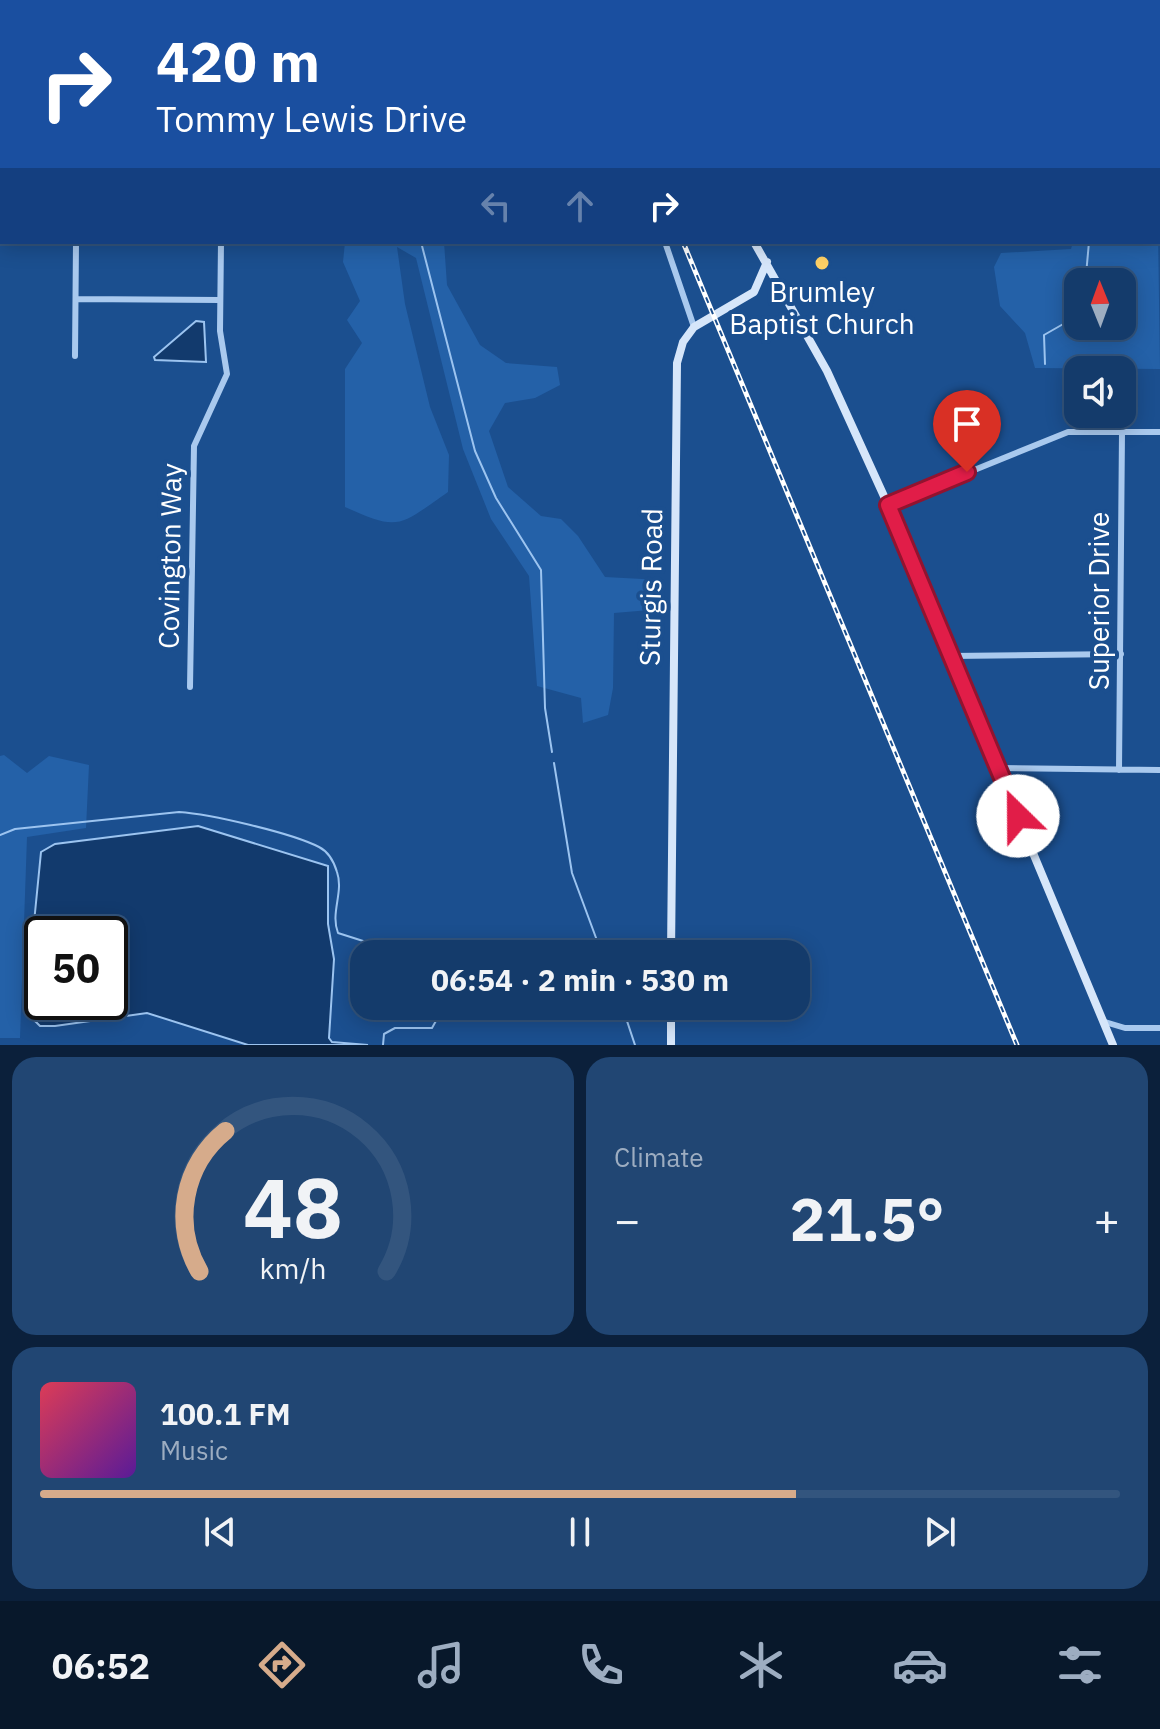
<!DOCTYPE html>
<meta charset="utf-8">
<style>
:root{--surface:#143b6b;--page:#214673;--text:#f1f3f6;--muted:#9dadc1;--line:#33557e;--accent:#d6ab8b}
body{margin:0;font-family:"IBM Plex Sans",sans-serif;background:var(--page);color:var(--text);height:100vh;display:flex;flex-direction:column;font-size:30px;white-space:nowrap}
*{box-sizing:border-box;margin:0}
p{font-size:26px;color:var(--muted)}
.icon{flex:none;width:44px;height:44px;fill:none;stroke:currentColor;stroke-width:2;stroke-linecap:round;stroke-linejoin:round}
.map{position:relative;height:1045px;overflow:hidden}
.side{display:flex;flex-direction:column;gap:12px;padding:12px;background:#0b203b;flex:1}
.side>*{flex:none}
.top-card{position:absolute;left:0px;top:0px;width:1160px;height:244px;box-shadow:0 4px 20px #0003,0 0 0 2px var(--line);background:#1a4fa0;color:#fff;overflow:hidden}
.needle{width:52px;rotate:359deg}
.tools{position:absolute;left:1064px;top:268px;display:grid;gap:16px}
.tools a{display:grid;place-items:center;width:72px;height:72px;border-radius:16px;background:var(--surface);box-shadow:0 4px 20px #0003,0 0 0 2px var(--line);font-size:40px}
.speed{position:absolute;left:24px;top:916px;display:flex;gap:16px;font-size:40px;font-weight:700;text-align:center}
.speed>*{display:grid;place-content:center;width:104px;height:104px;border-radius:50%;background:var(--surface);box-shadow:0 4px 20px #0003,0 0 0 2px var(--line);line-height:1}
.speed .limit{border:4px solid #111;border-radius:12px;background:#fff;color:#111}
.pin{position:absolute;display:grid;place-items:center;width:68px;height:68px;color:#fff;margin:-82px -34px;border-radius:50% 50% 50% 0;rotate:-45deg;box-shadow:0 0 8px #0007}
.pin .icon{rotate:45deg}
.me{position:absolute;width:88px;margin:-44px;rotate:337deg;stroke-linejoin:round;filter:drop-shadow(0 0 6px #0008)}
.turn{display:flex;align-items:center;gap:28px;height:168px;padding:0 24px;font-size:36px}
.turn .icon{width:104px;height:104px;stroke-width:2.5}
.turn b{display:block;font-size:56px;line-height:68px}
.lanes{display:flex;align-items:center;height:76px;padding:0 24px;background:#0003;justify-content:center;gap:40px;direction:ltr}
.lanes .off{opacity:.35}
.big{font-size:60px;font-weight:800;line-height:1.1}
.side .widget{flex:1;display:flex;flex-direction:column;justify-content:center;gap:12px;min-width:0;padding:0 28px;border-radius:24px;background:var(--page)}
.side .dial{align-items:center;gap:0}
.dial svg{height:208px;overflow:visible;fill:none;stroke:var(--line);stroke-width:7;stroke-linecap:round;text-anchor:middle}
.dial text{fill:var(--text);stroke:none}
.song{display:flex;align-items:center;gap:24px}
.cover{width:96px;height:96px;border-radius:12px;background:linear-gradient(135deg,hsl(350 70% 55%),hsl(270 70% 35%))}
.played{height:8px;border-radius:4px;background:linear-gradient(90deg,var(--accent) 70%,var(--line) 70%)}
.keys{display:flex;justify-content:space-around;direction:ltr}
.heat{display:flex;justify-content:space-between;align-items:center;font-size:44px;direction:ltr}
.side .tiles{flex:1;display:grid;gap:12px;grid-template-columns:1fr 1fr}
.widget:last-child{grid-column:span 2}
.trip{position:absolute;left:350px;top:940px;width:460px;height:80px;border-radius:24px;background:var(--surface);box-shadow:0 4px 20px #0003,0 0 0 2px var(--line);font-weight:800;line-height:80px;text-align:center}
.tabs{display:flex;height:128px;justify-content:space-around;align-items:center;background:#08182b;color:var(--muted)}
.tabs .icon{width:56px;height:56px}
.tabs .current{color:var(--accent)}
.tabs b{font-size:36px;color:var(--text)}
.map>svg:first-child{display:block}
</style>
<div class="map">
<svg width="1160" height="1045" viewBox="0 0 1160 1045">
<rect width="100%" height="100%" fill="#1b4f8f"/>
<path fill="#2461a8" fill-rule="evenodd" d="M1158,230L1160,369L1035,368L1025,333L1000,306L994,267L1001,253L1071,249L1073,242H1158ZM1078,282H1122V326H1078Z
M345,242H444L447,285L480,345L506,363L557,367L560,385L535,398L505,403L489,431L508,487L541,516L561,519L578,536L605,577L661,580L662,609L614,613L613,688L608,715L583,723L581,698L537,686L529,576L491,519L463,449L416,258L397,247L405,304L430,407L449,455L448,492C399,526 400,532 345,507V369L362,343L347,320L360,301L343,262Z
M4,755L27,773L49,756L89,765L86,828L27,837L20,1038H0V756Z"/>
<path fill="#123a6d" stroke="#9cc4f0" stroke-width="2" fill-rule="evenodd" d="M196,321L204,322L206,362L155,360L154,357Z
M198,826L328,866V924L334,959L329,1038L332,1042L368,1045H248L147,1013L55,1026H40L34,1020L32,943L41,852L55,844ZM42,934H110V1002H42Z"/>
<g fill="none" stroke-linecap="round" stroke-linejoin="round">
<path stroke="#9cc4f0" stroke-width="2" d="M382,0V2
M421,242L475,451L496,498L541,570L545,708L552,752
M1045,364L1044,335L1072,319L1074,313L1063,293L1077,277L1086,275L1089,242
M554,763L572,873L602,954
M0,835L15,829L179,812C210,814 292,833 319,847C329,852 334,862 337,872C344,892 330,913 338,933L404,954
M622,1006L635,1045
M383,1045L384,1034L395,1028H432L437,1019L435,1006"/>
<path stroke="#a9c9ee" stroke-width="6" d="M754,2V0
M1158,183H1160
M665,242L694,327
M76,299L220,300
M75,356L76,242
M888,505L1068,432H1160
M951,656L1121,654
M190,687L194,446L227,374L220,331L221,242
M998,768L1160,770
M1119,770L1122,432
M1105,1022L1125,1028H1160"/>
<path stroke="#d6e6fa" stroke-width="8" d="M988,2V0
M754,242L827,371L888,505L1113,1045
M671,954L677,363L683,342L694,327L754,292L767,262
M671,1045V1006"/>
<path stroke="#f0f6ff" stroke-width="9" d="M607,0L608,2
M726,0L728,2
M425,2L426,0
M695,2L699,0
M1158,12H1160
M0,49H2
M0,59H2"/>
<defs>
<path id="rail" d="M584,0L585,2
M683,242L1017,1045"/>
</defs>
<use href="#rail" stroke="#fff" stroke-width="5"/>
<use href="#rail" stroke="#1b4f8f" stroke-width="2" stroke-dasharray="6" stroke-linecap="butt"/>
</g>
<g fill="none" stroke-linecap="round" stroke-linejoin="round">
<defs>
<path id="route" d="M967,472L888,505L1018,816"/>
</defs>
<use href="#route" stroke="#92132f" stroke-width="20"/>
<use href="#route" stroke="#e11d48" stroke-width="14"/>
</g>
<circle fill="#ffd166" stroke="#1b4f8f" stroke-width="3" cx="822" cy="263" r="8"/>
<g text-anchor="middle" stroke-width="8" stroke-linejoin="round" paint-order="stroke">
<g font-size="28" fill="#fff" stroke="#1b4f8f">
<text x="822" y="302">Brumley<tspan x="822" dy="32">Baptist Church</tspan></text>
</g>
<g font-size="28" fill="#fff" stroke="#1b4f8f">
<text transform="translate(170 556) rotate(-89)" y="10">Covington Way</text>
<text transform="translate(651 587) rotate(-89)" y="10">Sturgis Road</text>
<text transform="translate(1099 601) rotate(-90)" y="10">Superior Drive</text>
</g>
</g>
</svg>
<div class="tools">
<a><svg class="needle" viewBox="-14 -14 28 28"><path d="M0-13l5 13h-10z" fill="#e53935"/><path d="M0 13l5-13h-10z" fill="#9dadc1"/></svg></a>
<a><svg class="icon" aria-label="sound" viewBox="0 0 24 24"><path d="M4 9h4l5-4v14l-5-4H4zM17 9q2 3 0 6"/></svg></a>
</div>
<div class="speed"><div class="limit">50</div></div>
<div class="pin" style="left:967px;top:472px;background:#d93025"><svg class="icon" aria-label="arrive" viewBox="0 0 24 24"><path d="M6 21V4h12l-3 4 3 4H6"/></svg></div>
<svg class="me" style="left:1018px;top:816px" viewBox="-20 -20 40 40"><circle r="19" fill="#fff"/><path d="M0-13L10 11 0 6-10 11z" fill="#e11d48"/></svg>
<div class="trip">06:54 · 2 min · 530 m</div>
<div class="top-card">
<div class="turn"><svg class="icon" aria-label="right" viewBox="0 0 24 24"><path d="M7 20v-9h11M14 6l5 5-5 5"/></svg><div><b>420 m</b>Tommy Lewis Drive</div></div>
<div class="lanes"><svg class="icon off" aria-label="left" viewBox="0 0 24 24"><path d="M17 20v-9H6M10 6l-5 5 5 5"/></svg><svg class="icon off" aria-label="ahead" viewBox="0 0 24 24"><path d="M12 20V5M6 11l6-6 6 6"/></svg><svg class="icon" aria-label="right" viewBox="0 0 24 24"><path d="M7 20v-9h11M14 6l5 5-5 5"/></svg></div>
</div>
</div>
<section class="side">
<div class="tiles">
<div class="widget dial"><svg viewBox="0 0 100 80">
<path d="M14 69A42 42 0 1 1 86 69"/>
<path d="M14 69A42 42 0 0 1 24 15" stroke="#d6ab8b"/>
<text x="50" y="56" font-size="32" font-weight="700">48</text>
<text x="50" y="72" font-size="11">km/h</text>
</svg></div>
<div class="widget"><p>Climate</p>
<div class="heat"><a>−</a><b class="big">21.5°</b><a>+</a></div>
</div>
<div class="widget">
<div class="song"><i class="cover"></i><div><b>100.1 FM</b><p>Music</p></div></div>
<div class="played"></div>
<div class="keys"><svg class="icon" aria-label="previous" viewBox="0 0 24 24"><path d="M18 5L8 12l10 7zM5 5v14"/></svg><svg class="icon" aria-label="pause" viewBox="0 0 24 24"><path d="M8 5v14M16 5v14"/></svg><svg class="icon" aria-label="next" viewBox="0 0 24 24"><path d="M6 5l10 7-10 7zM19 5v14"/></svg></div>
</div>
</div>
</section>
<nav class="tabs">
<b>06:52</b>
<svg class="icon current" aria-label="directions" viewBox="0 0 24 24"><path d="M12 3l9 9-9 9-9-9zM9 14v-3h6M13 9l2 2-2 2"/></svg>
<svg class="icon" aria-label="music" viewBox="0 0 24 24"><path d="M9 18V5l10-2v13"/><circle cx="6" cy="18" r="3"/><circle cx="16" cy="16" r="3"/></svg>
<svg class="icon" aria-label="phone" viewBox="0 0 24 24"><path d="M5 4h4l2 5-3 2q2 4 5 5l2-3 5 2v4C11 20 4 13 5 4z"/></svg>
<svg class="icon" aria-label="climate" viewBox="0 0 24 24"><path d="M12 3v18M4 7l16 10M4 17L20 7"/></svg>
<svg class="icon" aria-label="car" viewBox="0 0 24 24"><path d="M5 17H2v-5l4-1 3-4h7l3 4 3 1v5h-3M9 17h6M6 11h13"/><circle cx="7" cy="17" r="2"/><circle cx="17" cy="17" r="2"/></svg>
<svg class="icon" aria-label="filters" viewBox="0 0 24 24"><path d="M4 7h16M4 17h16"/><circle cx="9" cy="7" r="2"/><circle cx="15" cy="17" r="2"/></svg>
</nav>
